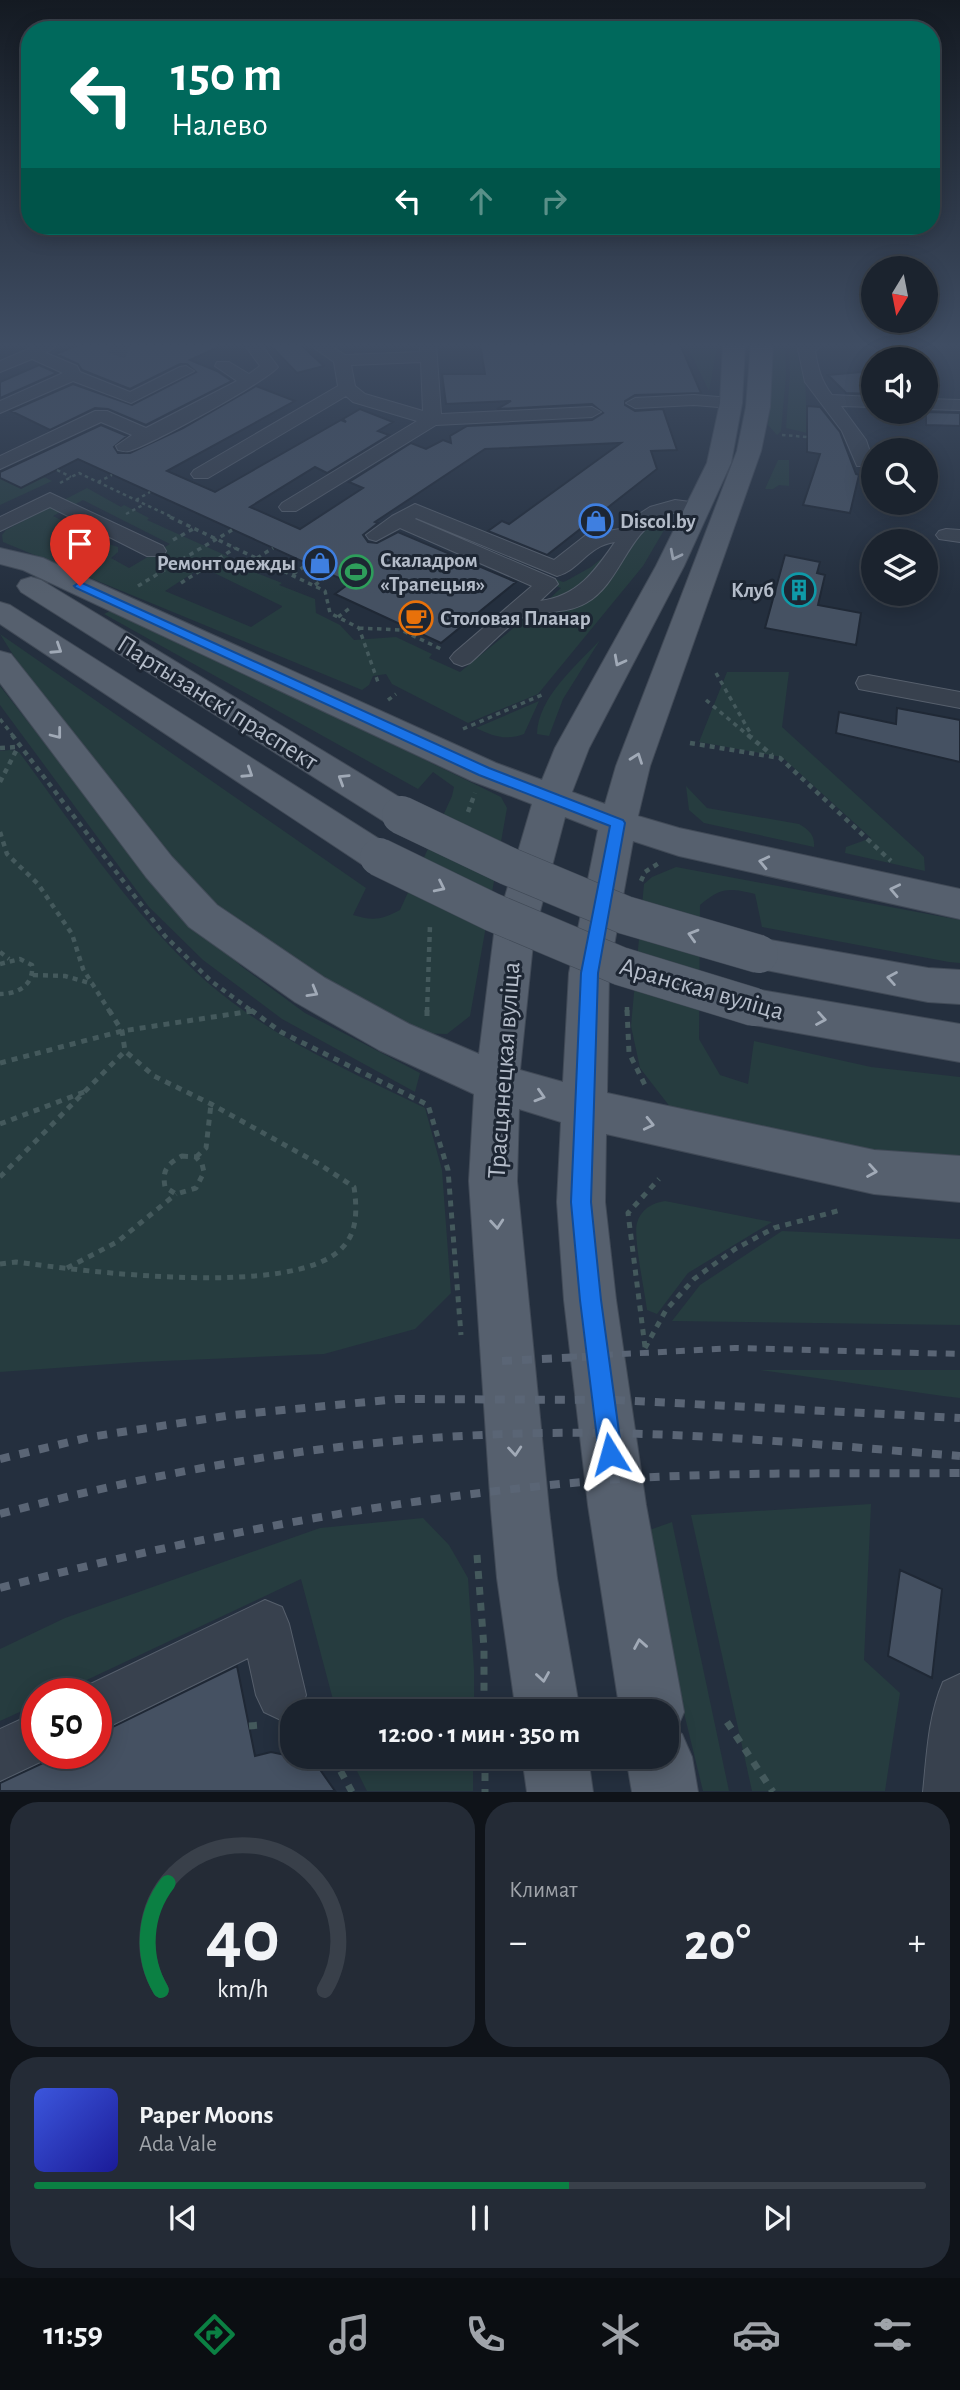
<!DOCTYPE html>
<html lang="ru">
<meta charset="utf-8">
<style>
:root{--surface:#1b232e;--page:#242b36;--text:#f1f3f6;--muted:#a0a4aa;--line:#39404a;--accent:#0b8043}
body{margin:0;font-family:"Alegreya Sans",sans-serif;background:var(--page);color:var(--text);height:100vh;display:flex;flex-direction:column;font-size:26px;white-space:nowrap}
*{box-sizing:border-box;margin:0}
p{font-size:23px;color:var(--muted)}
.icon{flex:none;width:38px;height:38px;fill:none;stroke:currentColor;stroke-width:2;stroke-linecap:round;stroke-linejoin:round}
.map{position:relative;height:1792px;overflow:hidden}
.details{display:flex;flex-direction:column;gap:10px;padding:10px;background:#0f1319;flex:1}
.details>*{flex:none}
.hud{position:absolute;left:21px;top:21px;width:919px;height:214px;border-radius:28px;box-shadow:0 4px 18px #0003,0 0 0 2px var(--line);background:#00695c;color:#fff;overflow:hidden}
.needle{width:46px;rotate:190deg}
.controls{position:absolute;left:861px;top:256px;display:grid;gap:14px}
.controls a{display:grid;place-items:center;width:77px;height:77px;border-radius:50%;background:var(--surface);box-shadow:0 4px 18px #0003,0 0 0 2px var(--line);font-size:35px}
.speed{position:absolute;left:21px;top:1678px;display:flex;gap:14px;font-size:35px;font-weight:700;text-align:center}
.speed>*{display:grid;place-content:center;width:91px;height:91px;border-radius:50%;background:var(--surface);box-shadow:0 4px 18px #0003,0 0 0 2px var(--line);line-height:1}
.speed .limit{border:10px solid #d22;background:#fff;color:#111}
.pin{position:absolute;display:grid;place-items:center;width:60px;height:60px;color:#fff;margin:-72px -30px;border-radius:50% 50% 50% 0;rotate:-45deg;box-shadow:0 0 7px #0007}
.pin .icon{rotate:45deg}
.me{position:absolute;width:77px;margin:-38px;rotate:352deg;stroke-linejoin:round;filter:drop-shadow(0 0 5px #0008)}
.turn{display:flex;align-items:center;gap:24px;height:147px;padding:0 35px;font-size:32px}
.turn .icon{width:91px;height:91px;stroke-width:2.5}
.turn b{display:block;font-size:49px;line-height:60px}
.lanes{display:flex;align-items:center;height:66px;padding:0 35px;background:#0003;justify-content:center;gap:35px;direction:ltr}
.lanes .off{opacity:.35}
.big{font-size:52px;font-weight:600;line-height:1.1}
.details .tile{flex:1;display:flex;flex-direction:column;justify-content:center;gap:10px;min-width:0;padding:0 24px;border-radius:28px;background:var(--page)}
.details .dial{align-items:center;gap:0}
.dial svg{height:182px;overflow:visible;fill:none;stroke:var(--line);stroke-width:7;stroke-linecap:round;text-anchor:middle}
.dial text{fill:var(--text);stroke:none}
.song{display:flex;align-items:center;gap:21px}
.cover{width:84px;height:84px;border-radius:10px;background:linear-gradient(135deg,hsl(230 70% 55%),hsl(240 70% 35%))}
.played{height:7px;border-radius:4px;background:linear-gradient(90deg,var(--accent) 60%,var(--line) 60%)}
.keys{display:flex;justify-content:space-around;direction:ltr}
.heat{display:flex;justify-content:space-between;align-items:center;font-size:38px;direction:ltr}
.details .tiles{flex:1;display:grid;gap:10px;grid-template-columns:1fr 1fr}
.tile:last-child{grid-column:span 2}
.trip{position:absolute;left:280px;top:1699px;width:399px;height:70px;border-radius:28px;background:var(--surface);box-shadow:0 4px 18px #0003,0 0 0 2px var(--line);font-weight:600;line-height:70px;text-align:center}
.dock{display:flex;height:112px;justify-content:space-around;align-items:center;background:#0b0e12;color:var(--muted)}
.dock .icon{width:49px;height:49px}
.dock .current{color:var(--accent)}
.dock b{font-size:32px;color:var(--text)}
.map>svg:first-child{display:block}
</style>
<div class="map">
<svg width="960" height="1792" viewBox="0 0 960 1792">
<rect width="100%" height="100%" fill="#242f3e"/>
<path fill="#263c3f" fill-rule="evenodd" d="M686,344L717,347L709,391Z
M774,344H785L786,374L781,431L777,435L768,425Z
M789,344H797L799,365L805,373L807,433L786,428L790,374Z
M778,460H789V486L779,485L773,489H765Z
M44,477L52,481L0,505V478L21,488Z
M87,488L121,507L124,505L149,518L147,520L247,565L244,568L282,583L279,585L315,599L316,613L340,625L354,640L396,637L432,654L429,658L460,672L527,617L569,608L640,527L677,508L643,566L538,694L468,723L392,684L386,674L373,676L369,685L362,690L3,542L2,535L6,530ZM83,500L170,544L129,568L111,558L118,552V547L105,543L90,549L73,540L80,535L81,530L53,516ZM202,567L282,606V607L251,627L165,591Z
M616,547L578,591L546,602L561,588L553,585V578L563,582L566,581L591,567Z
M110,611L233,666L501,797L507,808L470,1016L447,1034L417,1033L306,972L202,895L49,712L0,634L366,888L353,915C372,921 382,920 400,910L452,796L454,787L433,772L418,789L104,614Z
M600,640L563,699L549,736L537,734C538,697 577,665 600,640Z
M727,672H789L782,727L919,852L924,857L925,871L845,853L846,847L871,838L782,757L699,742Z
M0,686L150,878L241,966L305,1013L420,1073L415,1092L282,1019L203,960L149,907L0,705Z
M539,701L524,734C505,741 493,736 476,728Z
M10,750L19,752C77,830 135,919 208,983C272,1038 350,1071 425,1108L442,1170L451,1293L415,1329L324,1354L140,1362L0,1372V751Z
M686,786L707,808L799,824C809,830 815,835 814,847L704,823L689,810Z
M676,867L960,920V963L949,962L762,927L755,894C728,888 722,887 700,905L699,1039L720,1075L748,1084L754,1041L871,1067L960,1077V1158C863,1152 768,1134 674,1112L640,1068L631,1026L644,884L652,877Z
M665,1201L772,1222L688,1273L657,1314L647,1310C645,1293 633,1236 637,1223C641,1209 652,1203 665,1201Z
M782,1231L960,1239V1325L672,1321L700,1285Z
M760,1370H960V1398L943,1396Z
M871,1504L864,1660L900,1693L885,1791H752L691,1515Z
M423,1518L449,1545L468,1578L474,1670V1711H336L301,1579L57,1694H37V1704L0,1721V1649L65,1618L320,1528Z
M672,1522L729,1791H703L654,1590L644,1532Z
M350,1757H473V1791H367Z"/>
<path fill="#455162" stroke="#1f2835" stroke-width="2" d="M80,344H225L190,360L217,371L232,381L146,425L108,409L95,408L50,430L11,411L73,384L132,405L196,372L187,364H180L130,389L82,370L78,364L56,354Z
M269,344H300L324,366L297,373Z
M480,344H680L701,393L635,395L625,401V405L635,411L663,409L677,450L651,451L657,469L547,555L488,531L502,521L509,524L621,443L485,449L375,522L378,523L363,535L368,542L377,543L398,532L516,582L441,643L335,594L350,583L78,459L21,488L0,478V472L101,425L127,436L114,447L118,453H130L183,428L256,386L295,401L167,471L215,492L341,420L346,422L343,419L360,409L393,422L378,431L389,435L327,473L315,467L250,507L300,529L363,488L349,482L411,443L426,449L443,440L451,443L450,436L467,426L592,420L603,413L592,404L497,409L511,401L446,404L442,374H485Z
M39,365L57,373L0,398V382Z
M861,372L873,384V394L846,393L828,375Z
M807,406L820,407L840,432L856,474L859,475L850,513L803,505L820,454L807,452Z
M926,412L960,413V426L926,425Z
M785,555L820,562L817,573L825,575L818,605L861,613L856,645L765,628Z
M897,708L960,720V762L836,733L839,712L896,724Z
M900,1570L942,1589L932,1678L888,1656Z
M237,1666L255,1756L271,1752L314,1761L335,1791H0V1783L56,1757L57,1754H96V1735Z"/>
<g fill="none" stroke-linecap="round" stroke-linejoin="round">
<path stroke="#3a4453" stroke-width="18" stroke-dasharray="18 9" stroke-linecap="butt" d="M111,344L128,350"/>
<defs>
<path id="minor" d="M40,344H53L55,347L46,353L77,366L80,372L130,392L180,367L186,366L194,371L131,403L73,381L0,413V401L63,373L32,359L0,372V361Z
M244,344H261L278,367C267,381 149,446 129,451C124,452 124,451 118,450L116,446L132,435L101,422L0,469V456L95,411H107L146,428L237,381L215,366L217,362H229L249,374L260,366Z
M309,344H328L345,355L420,352V344H436L441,414L592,407L601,412L592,417L436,425L296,511H282L279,507L282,503L417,421L353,402L346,396L208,478H194L191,474L194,470L338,386L334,362ZM421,362L423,411L365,394L355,386L351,365Z
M803,344H822L815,351C818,368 821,381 832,395L873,397V407L841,406L866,440L873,461L871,466H857L842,431L805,382L798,349Z
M694,395L731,398L740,403L731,408L694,405L635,408L626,403L635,398Z
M926,399L960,400V410L926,409Z
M50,493L163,546L166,551L163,556H147L50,507L0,531V517Z
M675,500L706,504L709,508L706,512C692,516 677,509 664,516C627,532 621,583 586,603C565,615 540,610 523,617C511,622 482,653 470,663L462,666L454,663L450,658L454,653L532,586L400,528L376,541L369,539L366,535L392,516L415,504L554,560L586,535L625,528L636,516L650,507ZM416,518L557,576C580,570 587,546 615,542C595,571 578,596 540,601L558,584L555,579L415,519Z
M946,529L960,530V542L939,539L936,535L939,531Z
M868,675L960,692V708L859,689L856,683L859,677Z
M265,1600L282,1607L289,1624L306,1695L299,1712H292V1715L281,1720L264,1712L256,1695L248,1658L96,1733V1694H77L78,1690Z
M960,1674V1792H923C927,1754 928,1717 943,1682Z
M37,1712V1754L55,1755L0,1781V1729Z"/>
<path id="major" d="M723,344H745L742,403L731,463L684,566L589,748L572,792L605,804L616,766L737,451L746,407L751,344H773L770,407L761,451L650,766L638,816L679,828L960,889V919L679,856L633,841L609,973L607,1093L874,1150L960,1156V1202L874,1194L606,1134L605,1202L616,1300L646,1505L684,1712L676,1731L682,1734L692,1757L698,1792H632L626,1757H667V1712H620L588,1505L564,1300L557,1202L561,1122L519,1109L517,1181L549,1510L557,1578L580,1712H516L497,1578L491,1510L469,1181L474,1094L379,1050L295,1002L189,927L146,877L0,683V651L11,654L172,857L217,905L325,978L409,1024L479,1054L494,934L532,804L472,781L23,570L0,564V548L43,558L496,763L542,780L555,748L656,566L707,463L720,403ZM565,817L598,830L569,973L563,1082L520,1070L534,934Z
M31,577L41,580L414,806L419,815L414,824L401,828L388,824L21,592L17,586L21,580Z
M0,602L10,605L392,847L398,857L392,867L379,871L366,867L0,624Z
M759,938L928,968L960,970V1004L928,1002L745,966L739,954L745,942Z
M754,989L960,1024V1062L754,1025L739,1020L733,1007L739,994Z
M522,1757H588L593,1792H527Z"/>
</defs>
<use href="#minor" stroke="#565f6c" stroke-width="2"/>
<use href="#major" stroke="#414a57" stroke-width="2"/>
<path stroke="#44595c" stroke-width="2.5" stroke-dasharray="3.5 3.5" stroke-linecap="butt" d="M782,435L807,437
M57,470L71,477
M98,482L112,475
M60,483L79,473L174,518
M136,500L150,492
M126,514L143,505"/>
<path stroke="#44595c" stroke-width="3.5" stroke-dasharray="4.5 4.5" stroke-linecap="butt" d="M170,517L325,591L330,613L359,628L379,685
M173,540L193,529
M257,558L273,548
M174,564L232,530
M293,574L308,564
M181,583L235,548
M315,585L330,574
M138,586L166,569
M338,617L350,608
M359,628L401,630L441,649
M716,673L752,736
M388,700L396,694
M706,700L750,737
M0,719L14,737
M463,729L544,694"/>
<path stroke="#44595c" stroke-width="4.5" stroke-dasharray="5 5" stroke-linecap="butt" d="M12,735L165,936L211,981L253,1012
M748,735L772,755
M690,743L780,758L891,861
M0,748L17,747
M0,782L18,747
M468,812L475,793
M0,832L7,854L38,884L72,934L83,969L110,1012
M641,881L645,872L659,863
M0,952L9,959
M0,964L20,959L32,965C34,985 18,994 0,994
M33,975L65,976L93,984
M627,1007V1012
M249,1012L252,1011
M427,1012L430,925"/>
<path stroke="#44595c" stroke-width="5" stroke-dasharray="6 6" stroke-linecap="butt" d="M251,1010L281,1032L428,1105L448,1170L461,1335
M427,1010V1018
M627,1010L629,1053L647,1089
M0,1063L122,1031L252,1011
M0,1124L84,1092
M182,1156L196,1157L202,1164L204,1172L196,1188L176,1194L165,1187C162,1170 167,1164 182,1156Z
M196,1157L206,1148L211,1104
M0,1177L125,1051
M0,1264L16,1262C83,1271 294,1299 342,1248C358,1232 357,1208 354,1187L319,1164L211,1104L154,1076L125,1051L122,1031L109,1010
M67,1268L117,1242L176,1194
M645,1347L628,1213L659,1179
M645,1348L666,1310L694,1279L735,1249L774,1228L841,1210"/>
<path stroke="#44595c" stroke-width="7" stroke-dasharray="8 8" stroke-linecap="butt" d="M477,1555L484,1648V1712
M727,1722L773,1792
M249,1726L261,1725
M333,1757L352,1792
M485,1757V1792"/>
<use href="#minor" fill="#38414e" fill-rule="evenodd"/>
<use href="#major" fill="#56606e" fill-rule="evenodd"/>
<path stroke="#5a6575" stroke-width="6" stroke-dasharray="9 9" stroke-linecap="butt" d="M568,1357L735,1348L960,1354"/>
<path stroke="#5a6575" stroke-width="8" stroke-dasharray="10 10" stroke-linecap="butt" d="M502,1361L600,1356
M0,1459L90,1437L232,1415L398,1399L616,1400L960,1418
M0,1514C179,1466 362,1435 548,1433C686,1431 823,1445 960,1456
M0,1588C195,1537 393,1498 594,1481C716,1471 838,1474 960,1473"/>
<defs>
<path id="major-bridge" d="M401,815L508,866L625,915L759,954
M379,857L492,912L620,966L754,1007"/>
</defs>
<use href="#major-bridge" stroke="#414a57" stroke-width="39" stroke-linecap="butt"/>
<use href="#major-bridge" stroke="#56606e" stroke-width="38"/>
</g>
<defs><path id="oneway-chevron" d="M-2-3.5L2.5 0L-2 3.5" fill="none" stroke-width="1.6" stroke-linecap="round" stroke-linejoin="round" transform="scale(1.75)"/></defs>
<g stroke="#a1aab7">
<use href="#oneway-chevron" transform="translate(675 555) rotate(117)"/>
<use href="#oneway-chevron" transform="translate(57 649) rotate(33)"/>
<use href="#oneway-chevron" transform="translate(619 661) rotate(118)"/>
<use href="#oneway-chevron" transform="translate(57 734) rotate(52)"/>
<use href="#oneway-chevron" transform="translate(637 758) rotate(-70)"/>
<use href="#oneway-chevron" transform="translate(248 773) rotate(33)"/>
<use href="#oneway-chevron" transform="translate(343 779) rotate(-148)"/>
<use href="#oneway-chevron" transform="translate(764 862) rotate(-167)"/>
<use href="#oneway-chevron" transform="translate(440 887) rotate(26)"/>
<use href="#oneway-chevron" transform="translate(895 890) rotate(-168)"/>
<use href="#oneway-chevron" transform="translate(693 935) rotate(-164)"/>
<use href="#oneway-chevron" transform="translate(892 978) rotate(-170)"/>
<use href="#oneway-chevron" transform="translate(313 992) rotate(30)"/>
<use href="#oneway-chevron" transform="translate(821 1019) rotate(10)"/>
<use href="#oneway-chevron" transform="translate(540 1096) rotate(17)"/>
<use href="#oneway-chevron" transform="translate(649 1124) rotate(13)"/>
<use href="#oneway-chevron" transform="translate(872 1171) rotate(10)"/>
<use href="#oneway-chevron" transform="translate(497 1224) rotate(85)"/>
<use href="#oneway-chevron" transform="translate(515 1451) rotate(85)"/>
<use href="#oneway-chevron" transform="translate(640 1644) rotate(-100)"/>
<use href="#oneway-chevron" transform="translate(543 1677) rotate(81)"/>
</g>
<linearGradient id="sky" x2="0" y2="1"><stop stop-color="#141a22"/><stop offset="0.58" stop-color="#3f4d63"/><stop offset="1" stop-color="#3f4d63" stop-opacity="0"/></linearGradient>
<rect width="960" height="595" fill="url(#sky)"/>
<path fill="#1a73e8" stroke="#114b97" stroke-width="2" d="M80,582L489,768L623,820L625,823L598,973L591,1202L601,1300L622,1454L619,1462L610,1465L602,1462L599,1454L580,1300L571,1202L581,973L610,826L479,775L76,588L74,586Z"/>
<defs>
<symbol id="shop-ring" viewBox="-11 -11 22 22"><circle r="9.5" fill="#1d2633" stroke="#3f7fe0" stroke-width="1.5"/><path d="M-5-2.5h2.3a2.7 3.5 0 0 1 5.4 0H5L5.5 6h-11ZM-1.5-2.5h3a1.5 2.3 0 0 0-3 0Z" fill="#3f7fe0"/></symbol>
<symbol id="stadium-ring" viewBox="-11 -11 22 22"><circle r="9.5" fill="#1d2633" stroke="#2e9e5b" stroke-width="1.5"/><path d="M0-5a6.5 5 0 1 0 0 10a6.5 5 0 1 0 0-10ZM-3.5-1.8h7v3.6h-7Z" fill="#2e9e5b"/></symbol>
<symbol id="building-ring" viewBox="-11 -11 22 22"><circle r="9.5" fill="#1d2633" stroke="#0f9aa8" stroke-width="1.5"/><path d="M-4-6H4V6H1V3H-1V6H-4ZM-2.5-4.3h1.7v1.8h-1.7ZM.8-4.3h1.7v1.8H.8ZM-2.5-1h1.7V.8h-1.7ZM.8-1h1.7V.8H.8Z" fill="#0f9aa8"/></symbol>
<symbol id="cafe-ring" viewBox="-11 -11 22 22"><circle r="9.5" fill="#1d2633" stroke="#e8710a" stroke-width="1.5"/><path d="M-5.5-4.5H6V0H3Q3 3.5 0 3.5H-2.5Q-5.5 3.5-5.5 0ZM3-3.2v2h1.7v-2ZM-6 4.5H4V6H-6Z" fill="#e8710a"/></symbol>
</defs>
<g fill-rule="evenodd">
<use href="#shop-ring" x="577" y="502" width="38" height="38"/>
<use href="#shop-ring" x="301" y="544" width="38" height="38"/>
<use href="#stadium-ring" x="337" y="553" width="38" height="38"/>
<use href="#building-ring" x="780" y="571" width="38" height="38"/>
<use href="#cafe-ring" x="397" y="599" width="38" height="38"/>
</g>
<g text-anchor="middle" stroke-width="6" stroke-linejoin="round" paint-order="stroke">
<g font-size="21" font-weight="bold" fill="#b4bcc9" stroke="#1d2633" text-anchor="start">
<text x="620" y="528">Discol.by</text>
<text x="380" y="567">Скаладром<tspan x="380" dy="24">«Трапецыя»</tspan></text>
<text x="296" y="570" text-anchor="end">Ремонт одежды</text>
<text x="774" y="597" text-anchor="end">Клуб</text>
<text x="440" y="625">Столовая Планар</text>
</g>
<g font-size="26" fill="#b4bcc9" stroke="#1d2633">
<text transform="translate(218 702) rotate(32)" y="9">Партызанскі праспект</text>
<text transform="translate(702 988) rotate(16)" y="9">Аранская вуліца</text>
<text transform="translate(503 1070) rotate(-86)" y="9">Трасцянецкая вуліца</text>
</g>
</g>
</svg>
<div class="controls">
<a><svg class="needle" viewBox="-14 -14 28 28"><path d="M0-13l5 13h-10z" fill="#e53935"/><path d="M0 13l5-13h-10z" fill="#a0a4aa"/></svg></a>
<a><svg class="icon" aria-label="sound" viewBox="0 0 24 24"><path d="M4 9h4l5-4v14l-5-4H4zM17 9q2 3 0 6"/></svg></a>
<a><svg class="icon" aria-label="search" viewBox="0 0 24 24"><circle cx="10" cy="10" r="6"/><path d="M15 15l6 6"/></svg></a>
<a><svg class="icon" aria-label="layers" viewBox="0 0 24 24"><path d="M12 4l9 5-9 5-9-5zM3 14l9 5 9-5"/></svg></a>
</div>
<div class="speed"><div class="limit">50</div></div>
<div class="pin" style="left:80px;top:586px;background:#d93025"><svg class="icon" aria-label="arrive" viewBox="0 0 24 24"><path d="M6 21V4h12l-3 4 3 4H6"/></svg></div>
<svg class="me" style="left:610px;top:1454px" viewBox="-20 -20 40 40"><path d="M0-17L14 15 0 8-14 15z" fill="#1a73e8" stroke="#fff" stroke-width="4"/></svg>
<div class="trip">12:00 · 1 мин · 350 m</div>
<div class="hud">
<div class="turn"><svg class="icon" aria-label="left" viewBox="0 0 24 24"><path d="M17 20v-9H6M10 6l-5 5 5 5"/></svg><div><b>150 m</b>Налево</div></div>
<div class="lanes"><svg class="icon" aria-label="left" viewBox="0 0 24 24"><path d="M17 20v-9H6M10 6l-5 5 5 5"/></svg><svg class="icon off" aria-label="ahead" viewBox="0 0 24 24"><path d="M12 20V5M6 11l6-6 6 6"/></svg><svg class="icon off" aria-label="right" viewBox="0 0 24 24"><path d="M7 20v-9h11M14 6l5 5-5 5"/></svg></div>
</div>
</div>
<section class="details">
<div class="tiles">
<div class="tile dial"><svg viewBox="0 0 100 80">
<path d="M14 69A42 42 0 1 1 86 69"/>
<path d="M14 69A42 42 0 0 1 17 22" stroke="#0b8043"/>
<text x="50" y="56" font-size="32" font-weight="700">40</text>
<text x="50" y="72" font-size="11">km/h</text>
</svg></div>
<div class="tile"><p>Климат</p>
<div class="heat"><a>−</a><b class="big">20°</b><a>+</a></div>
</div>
<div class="tile">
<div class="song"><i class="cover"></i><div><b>Paper Moons</b><p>Ada Vale</p></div></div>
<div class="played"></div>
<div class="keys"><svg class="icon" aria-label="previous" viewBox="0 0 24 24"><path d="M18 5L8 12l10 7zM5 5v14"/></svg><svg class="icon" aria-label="pause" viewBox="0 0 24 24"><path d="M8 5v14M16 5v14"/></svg><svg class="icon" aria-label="next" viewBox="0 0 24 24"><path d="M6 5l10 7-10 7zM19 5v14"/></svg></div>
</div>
</div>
</section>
<nav class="dock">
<b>11:59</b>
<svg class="icon current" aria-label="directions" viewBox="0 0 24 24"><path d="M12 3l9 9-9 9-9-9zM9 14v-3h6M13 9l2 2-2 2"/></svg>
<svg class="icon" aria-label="music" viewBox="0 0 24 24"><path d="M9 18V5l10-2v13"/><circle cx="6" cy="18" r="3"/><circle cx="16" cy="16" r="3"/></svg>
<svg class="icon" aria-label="phone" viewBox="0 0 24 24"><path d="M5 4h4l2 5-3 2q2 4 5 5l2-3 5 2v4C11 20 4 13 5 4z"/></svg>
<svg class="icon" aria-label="climate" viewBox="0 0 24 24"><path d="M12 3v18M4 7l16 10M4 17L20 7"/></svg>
<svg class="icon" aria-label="car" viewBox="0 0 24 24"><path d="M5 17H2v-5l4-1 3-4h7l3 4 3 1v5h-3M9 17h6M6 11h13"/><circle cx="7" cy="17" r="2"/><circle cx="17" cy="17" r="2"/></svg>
<svg class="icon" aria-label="filters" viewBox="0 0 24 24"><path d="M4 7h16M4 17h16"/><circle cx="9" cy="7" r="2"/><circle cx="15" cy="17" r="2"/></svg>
</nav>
